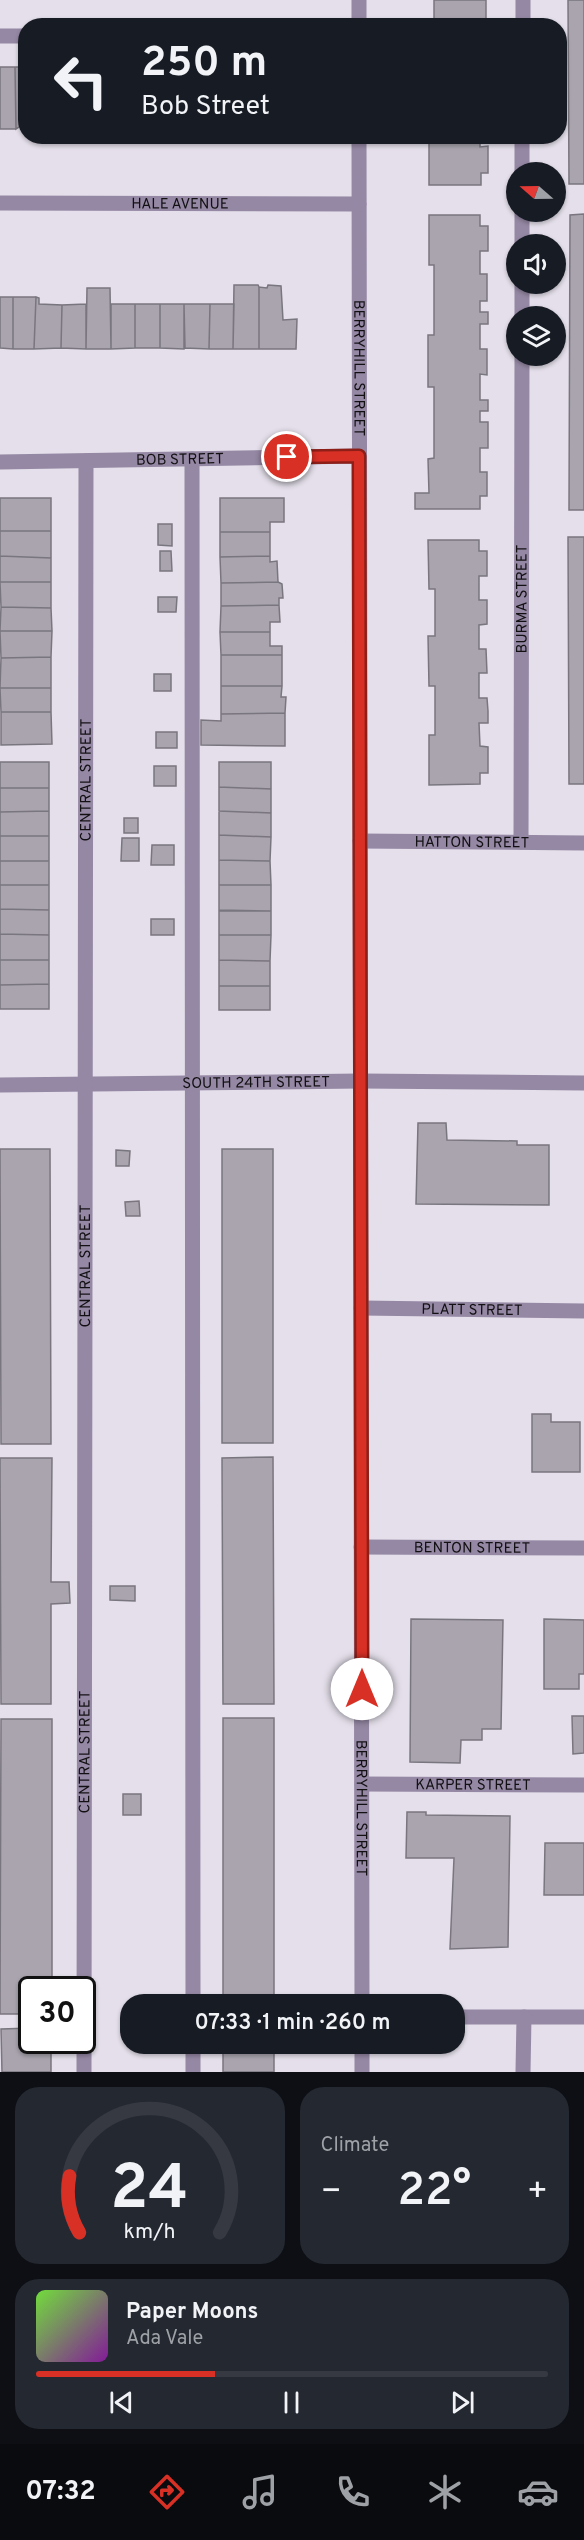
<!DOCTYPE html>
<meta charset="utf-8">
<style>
:root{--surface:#171b24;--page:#242831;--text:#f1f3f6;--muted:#9ea1a6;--line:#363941;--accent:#d93025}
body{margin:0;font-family:Overpass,sans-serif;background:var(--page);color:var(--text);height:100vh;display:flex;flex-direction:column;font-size:22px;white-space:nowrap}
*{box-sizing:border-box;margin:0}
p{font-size:20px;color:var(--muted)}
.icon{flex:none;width:33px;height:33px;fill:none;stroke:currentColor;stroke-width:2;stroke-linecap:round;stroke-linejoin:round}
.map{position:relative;height:2072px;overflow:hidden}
.details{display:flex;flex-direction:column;gap:15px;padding:15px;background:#0d0f14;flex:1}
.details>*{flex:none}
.top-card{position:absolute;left:18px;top:18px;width:549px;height:126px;border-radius:24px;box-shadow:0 2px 4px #0004;background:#171b24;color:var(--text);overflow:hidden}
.needle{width:39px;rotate:290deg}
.buttons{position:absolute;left:506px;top:162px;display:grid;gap:12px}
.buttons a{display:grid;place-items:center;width:60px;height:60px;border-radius:50%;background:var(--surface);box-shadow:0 2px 4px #0004;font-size:30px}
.speed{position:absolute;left:18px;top:1976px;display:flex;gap:12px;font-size:30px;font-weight:700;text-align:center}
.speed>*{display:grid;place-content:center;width:78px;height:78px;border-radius:50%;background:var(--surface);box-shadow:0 2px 4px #0004;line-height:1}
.speed .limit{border:3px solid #111;border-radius:9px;background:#fff;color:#111}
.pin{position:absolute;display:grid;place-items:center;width:51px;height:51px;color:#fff;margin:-26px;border:3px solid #fff;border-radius:50%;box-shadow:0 2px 6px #0007}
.me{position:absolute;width:66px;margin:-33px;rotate:0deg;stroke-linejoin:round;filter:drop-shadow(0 0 4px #0008)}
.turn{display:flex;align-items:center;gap:21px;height:126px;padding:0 24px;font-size:27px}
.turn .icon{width:78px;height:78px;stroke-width:2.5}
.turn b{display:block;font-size:42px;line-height:51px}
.big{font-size:45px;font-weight:600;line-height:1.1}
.details .widget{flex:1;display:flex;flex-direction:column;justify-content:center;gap:9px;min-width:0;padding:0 21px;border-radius:24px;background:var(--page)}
.details .dial{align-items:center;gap:0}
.dial svg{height:156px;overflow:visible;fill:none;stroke:var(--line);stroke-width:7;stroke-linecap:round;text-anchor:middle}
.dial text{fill:var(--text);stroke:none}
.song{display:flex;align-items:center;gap:18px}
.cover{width:72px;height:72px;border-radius:9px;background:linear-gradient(135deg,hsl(100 70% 55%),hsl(290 70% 35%))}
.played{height:6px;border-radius:3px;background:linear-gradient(90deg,var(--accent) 35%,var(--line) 35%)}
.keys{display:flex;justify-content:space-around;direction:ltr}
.heat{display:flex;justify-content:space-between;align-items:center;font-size:33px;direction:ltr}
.details .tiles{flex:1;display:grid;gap:15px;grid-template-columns:1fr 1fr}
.widget:last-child{grid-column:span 2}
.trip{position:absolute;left:120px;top:1994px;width:345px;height:60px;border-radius:24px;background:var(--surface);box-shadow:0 2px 4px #0004;font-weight:600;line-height:60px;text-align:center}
.dock{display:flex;height:96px;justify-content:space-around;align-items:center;background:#090b0e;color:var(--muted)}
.dock .icon{width:42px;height:42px}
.dock .active{color:var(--accent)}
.dock b{font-size:27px;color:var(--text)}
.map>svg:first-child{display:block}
</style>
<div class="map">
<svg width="584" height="2072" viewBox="0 0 584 2072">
<rect width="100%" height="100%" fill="#e4dfea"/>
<path fill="#a9a4ae" stroke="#7a767f" stroke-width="1.5" d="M434,0H486V24L434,26Z
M568,0H584V184H569Z
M0,67H15L16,129H0Z
M15,67H26V122L16,129Z
M429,136H480V147L488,146V173H481V185H429Z
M584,214V510H569L570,215Z
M429,215H480V226H488V251H480V274H487V301H480V312H488V324H480V349H487V375L480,374V400H488V411H480V422H488V448H480V472H487V496H480V509H415V493H429L428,459L434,458V387H428V335H434V265H429Z
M234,285H258L259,287V349H233Z
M268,285L281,286L283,320L297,319L296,349H259V287L267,288Z
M87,288H110L111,349H86Z
M0,297H13V349L0,348Z
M13,297H36L34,349H13Z
M36,297L39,298V304L62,305L61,348L34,349Z
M86,304V349L61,348L62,305Z
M111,304H135V348L111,349Z
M135,304H160V348H135Z
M160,304H184V349L160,348Z
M184,304H210L209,349L185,348Z
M210,304H234L233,349H209Z
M0,498H51V531H0Z
M220,498H284V522H270V532H220Z
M158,524H172V546L158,545Z
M0,531H51V558L0,556Z
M220,532H270V556L220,557Z
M568,537H584V784H569Z
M428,540H479V551H487V576H479V600H487V624L479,625V649H486L487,673H479V698H487L488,711V723H479L480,746L488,747V773H480V784L429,785V735H435V686H429L428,636H435V589H429Z
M160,551H171L172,571H160Z
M0,556L51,558V582H0Z
M270,556V562L277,561L278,582L221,583L220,557Z
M0,582H51V608L1,607Z
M278,582L282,584L283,598H279V605L221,606V583Z
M158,597H177L176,612H158Z
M279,605L280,622H270V632H220L221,606Z
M1,607L51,608L52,631H0Z
M0,631H52L51,657L1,658Z
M220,632H270V646H282V655H221Z
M221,655H282V686H221Z
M51,657V688H0L1,658Z
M154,674H171V691H154Z
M221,686H282L281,697H286L285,713L221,714Z
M0,688H51V712H1Z
M1,712H51L52,744L1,745Z
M285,713V746L201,745V720L221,721V714Z
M156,732H177V748H156Z
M0,762H49V788H0Z
M219,762H271V789L219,787Z
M154,766H176V786H154Z
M219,787L271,789V813L219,811Z
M0,788H49V811L0,812Z
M49,811V836H0V812Z
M219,811L271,813V837L219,835Z
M124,818H138V833H124Z
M219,835L271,837L270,861L219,860Z
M0,836H49V861H0Z
M122,838H139V861H121Z
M152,845H174V865H151Z
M219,860L270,861L271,885H219Z
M0,861H49V885H0Z
M0,885H49V910L0,909Z
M219,885H271V911L219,910Z
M0,909L49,910V935L0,934Z
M219,911H271V935H219Z
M151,919H174V935H151Z
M0,934L49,935V960H0Z
M219,935H271L270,961L219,960Z
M0,960H49V984L0,985Z
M219,960L270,961V986H219Z
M49,984V1009H0V985Z
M219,986H270V1010H219Z
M418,1123H446L447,1140L517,1141V1145H549V1205L416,1204Z
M0,1149H50L51,1444H1Z
M222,1149H273V1443H222Z
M116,1150L130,1151L129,1166H116Z
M139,1201L140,1216H126L125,1202Z
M532,1414H551V1422H580V1472H532Z
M273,1457L274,1704H223L222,1458Z
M0,1458H52L51,1582H69L70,1603L51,1604V1704H1Z
M110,1586H135V1601L110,1600Z
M411,1619L503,1620L501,1729H482V1740H461L460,1763L410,1762Z
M544,1619L584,1620V1674H579V1689H544Z
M572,1716H584V1753L573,1754Z
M223,1718H274V2004H223Z
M1,1719H52V1989H32V2014H0Z
M123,1794H141V1815H123Z
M407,1812H426V1815L510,1816L508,1947L450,1949L454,1858H406Z
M545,1843H584V1895H544Z
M32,2028V2040H51V2072H2L1,2029Z
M223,2043H274V2072H223Z"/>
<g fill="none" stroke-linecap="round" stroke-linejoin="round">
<g stroke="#9588a4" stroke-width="15">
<path d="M359,0V26"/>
<path d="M523,26V0"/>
<path d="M0,36H26"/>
<path id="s1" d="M359,136L362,2004"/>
<path d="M522,172V136"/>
<path id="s2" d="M0,203L359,204"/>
<path d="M522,244V212"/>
<path d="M522,316V284"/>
<path d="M192,459L193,2004"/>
<path id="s3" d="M0,462L359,456"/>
<path id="s4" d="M360,841L584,843"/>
<path id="s5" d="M521,842L522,356"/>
<path id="s6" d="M0,1085L361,1081L584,1083"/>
<path id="s7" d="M361,1308L584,1311"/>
<path id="s8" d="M361,1547L584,1548"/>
<path id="s9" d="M362,1784L584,1785"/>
<path d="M454,2017H584"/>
<path d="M193,2043V2072"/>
<path d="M362,2043V2072"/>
<path id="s10" d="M84,2072L86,461"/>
<path d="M523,2072L524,2017"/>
</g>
</g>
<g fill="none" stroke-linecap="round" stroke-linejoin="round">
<defs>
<path id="route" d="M287,457L359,456L362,1689"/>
</defs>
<use href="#route" stroke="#8d1f18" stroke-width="15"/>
<use href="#route" stroke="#d93025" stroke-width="10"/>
</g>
<g text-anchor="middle" stroke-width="6" stroke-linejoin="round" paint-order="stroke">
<g font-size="15" fill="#121013" stroke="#f1edf7">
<text dy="5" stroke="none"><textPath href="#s2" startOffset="180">HALE AVENUE</textPath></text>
<text dy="5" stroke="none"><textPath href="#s1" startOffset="232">BERRYHILL STREET</textPath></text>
<text dy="5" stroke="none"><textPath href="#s3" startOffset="180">BOB STREET</textPath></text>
<text dy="5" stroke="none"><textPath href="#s5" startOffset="243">BURMA STREET</textPath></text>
<text dy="5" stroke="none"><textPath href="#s10" startOffset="1292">CENTRAL STREET</textPath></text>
<text dy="5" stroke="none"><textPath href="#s4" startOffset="112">HATTON STREET</textPath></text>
<text dy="5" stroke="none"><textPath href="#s6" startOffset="256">SOUTH 24TH STREET</textPath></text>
<text dy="5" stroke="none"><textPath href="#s10" startOffset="806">CENTRAL STREET</textPath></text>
<text dy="5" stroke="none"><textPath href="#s7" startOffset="111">PLATT STREET</textPath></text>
<text dy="5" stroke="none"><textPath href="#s8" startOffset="111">BENTON STREET</textPath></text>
<text dy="5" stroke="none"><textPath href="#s10" startOffset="320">CENTRAL STREET</textPath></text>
<text dy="5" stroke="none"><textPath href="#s9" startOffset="111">KARPER STREET</textPath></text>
<text dy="5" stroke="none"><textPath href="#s1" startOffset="1672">BERRYHILL STREET</textPath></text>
</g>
</g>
</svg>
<div class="buttons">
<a><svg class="needle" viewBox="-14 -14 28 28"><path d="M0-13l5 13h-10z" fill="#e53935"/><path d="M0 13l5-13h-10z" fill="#9ea1a6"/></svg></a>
<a><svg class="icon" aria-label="sound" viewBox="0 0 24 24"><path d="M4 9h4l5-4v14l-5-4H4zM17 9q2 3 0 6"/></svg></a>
<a><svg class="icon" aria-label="layers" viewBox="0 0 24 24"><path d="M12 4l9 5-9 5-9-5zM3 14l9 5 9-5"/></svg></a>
</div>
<div class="speed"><div class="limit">30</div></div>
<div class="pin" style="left:287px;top:457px;background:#d93025"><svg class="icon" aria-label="arrive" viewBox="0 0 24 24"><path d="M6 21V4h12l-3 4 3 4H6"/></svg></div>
<svg class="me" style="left:362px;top:1689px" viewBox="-20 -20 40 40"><circle r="19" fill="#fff"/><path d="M0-13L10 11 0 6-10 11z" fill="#d93025"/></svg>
<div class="trip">07:33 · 1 min · 260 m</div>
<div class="top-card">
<div class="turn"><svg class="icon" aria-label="left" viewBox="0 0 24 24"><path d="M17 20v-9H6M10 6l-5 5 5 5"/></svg><div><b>250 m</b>Bob Street</div></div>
</div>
</div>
<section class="details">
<div class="tiles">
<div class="widget dial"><svg viewBox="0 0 100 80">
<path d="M14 69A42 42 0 1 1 86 69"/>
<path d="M14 69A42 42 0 0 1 9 40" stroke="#d93025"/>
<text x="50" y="56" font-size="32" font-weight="700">24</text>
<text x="50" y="72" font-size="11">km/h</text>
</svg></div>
<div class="widget"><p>Climate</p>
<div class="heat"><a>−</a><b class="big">22°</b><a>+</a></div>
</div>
<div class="widget">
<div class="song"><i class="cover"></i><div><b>Paper Moons</b><p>Ada Vale</p></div></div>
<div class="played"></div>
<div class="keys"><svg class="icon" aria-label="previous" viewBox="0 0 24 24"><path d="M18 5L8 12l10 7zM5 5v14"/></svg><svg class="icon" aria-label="pause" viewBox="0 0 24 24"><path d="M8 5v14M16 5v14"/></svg><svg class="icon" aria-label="next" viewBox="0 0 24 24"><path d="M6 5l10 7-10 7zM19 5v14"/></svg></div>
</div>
</div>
</section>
<nav class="dock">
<b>07:32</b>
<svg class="icon active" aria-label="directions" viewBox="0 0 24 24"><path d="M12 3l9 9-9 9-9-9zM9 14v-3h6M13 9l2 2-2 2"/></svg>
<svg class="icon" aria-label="music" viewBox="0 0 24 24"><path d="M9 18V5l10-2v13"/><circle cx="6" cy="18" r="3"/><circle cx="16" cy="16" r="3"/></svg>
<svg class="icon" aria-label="phone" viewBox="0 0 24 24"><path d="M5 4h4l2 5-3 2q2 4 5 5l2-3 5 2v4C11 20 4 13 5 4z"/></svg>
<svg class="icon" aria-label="climate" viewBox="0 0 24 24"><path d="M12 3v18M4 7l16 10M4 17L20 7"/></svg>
<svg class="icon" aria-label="car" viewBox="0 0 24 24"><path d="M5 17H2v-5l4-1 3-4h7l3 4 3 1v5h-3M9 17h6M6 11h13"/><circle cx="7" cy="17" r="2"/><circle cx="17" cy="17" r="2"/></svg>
</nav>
